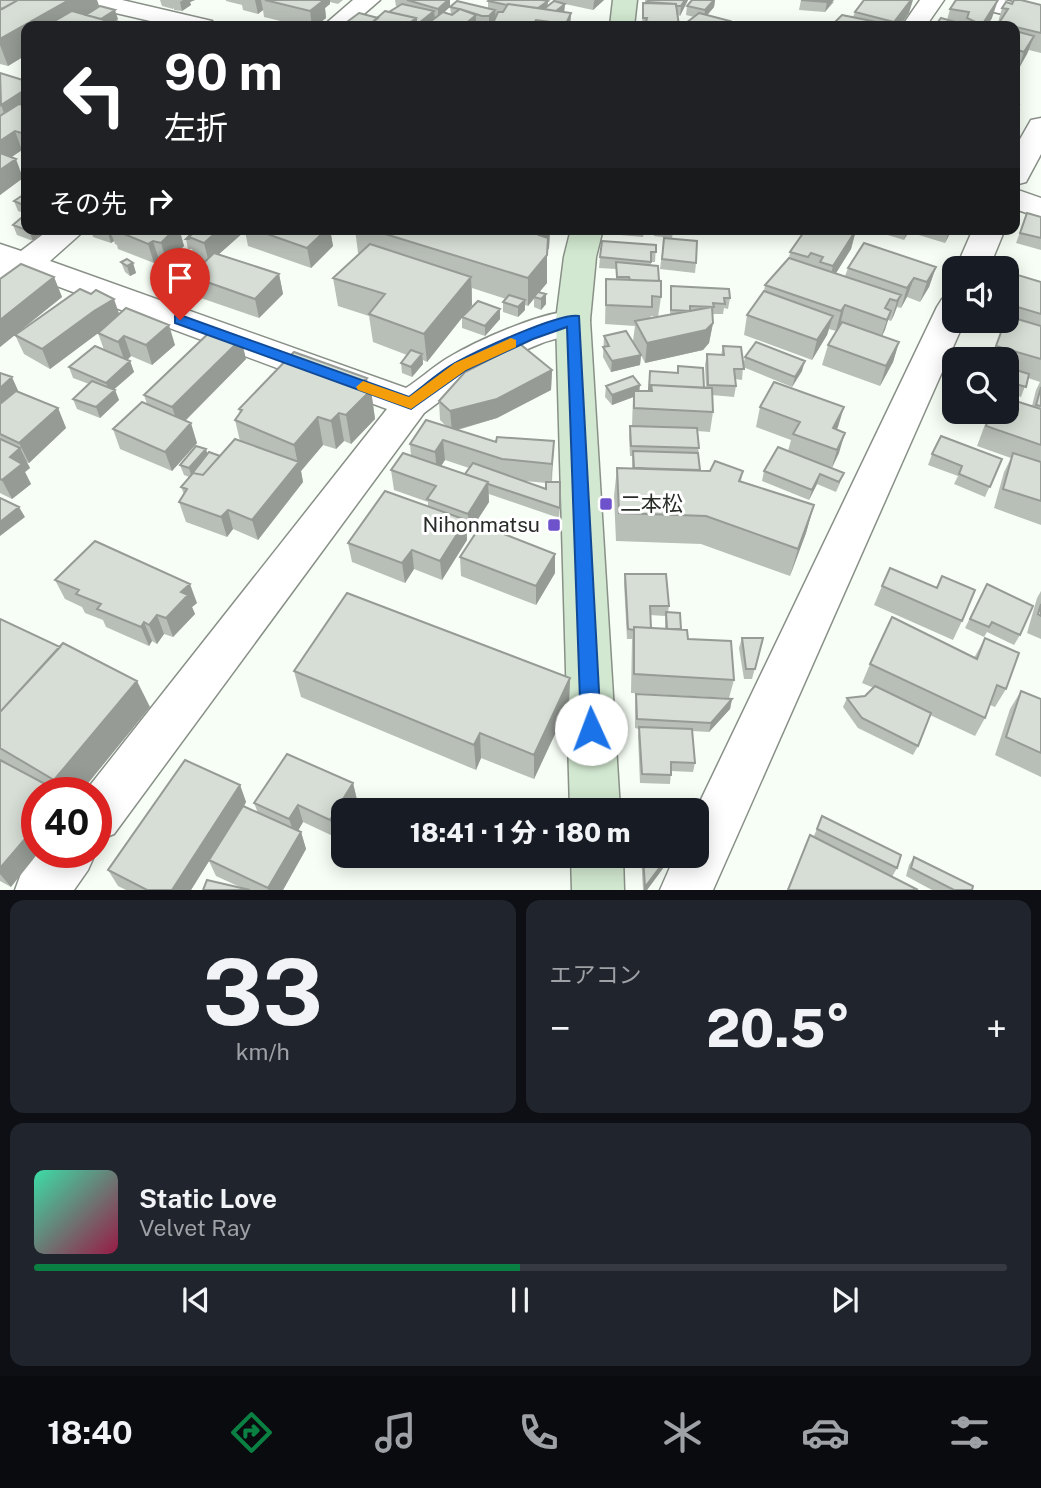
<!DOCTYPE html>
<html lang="ja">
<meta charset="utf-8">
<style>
:root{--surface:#171b24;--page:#20242c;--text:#f1f3f6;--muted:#9ea1a6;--line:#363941;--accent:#0b8043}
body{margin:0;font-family:"Public Sans","Noto Sans JP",sans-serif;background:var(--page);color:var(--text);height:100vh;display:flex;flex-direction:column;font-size:26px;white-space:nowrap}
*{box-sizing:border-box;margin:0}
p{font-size:23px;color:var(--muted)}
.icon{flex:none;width:38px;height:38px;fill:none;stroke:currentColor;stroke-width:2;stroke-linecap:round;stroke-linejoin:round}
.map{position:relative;height:890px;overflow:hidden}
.details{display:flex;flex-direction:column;gap:10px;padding:10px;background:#0d0f14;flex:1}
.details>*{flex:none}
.top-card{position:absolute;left:21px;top:21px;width:999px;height:214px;border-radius:14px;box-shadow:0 4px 18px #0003;background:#202124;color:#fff;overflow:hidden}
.buttons{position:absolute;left:942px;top:256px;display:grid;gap:14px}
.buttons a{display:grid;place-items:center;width:77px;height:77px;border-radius:14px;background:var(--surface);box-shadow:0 4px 18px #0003;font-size:35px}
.speed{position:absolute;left:21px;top:777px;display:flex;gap:14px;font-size:35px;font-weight:700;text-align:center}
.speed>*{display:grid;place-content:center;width:91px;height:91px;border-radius:50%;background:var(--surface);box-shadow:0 4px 18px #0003;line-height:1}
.speed .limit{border:10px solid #d22;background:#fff;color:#111}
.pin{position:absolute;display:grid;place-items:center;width:60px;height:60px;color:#fff;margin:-72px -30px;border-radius:50% 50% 50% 0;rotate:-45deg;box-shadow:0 0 7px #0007}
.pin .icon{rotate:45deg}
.me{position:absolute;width:77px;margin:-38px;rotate:358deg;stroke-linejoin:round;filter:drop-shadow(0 0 5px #0008)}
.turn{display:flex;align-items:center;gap:24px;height:147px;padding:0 28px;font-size:32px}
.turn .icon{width:91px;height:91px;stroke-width:2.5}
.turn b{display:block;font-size:49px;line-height:60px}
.then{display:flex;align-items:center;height:66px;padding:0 28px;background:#0003;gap:14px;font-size:26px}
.big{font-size:52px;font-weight:800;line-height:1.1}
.details .tile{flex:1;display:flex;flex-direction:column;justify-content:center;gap:10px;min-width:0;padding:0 24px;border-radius:14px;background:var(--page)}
.details .dial{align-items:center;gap:0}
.dial b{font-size:91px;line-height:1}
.song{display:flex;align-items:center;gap:21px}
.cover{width:84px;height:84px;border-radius:10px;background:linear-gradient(135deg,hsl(160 70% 55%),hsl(340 70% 35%))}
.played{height:7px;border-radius:4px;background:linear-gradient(90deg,var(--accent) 50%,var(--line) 50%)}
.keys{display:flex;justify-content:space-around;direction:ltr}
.heat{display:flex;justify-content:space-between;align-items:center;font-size:38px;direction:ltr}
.details .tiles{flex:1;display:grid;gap:10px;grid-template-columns:1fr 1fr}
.tile:last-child{grid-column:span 2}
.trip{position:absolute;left:331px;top:798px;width:378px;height:70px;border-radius:14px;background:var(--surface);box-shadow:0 4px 18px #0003;font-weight:800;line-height:70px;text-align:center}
.tabs{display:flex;height:112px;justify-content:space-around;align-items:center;background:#090b0e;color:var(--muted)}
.tabs .icon{width:49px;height:49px}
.tabs .current{color:var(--accent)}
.tabs b{font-size:32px;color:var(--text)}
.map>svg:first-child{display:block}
</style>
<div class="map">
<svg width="1041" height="890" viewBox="0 0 1041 890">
<rect width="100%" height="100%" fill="#f6fef5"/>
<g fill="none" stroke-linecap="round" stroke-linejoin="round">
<defs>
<path id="street" d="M78,0H122L212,21L216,26H172L81,5Z
M353,0H380L350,26H323Z
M920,0H944L926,26H902Z
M961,0H1004L1041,9V23L964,5Z
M1041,118V154L1026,182L1015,185V148L1031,120Z
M1015,189L1041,198V218L1015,209Z
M50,229H86L50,261L406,388C420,379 433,367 446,359C474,342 555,304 585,312L590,320C581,335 558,337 542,343C498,360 461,385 424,413L114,834L96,841V793H84L387,409L30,276L12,290L0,294V244L21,251Z
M973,229H1005L989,268H956Z
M954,296V320H965L713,890H660L675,856H696V810L937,307L942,299Z
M37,852H96L88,870L74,890H15L22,871Z"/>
<path id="secondary" d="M613,0H637L634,26H610Z
M571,229H603L596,257L590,320L620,810H570L556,320L564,257Z
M571,856H623L624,890H572Z"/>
</defs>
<use href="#street" stroke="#899088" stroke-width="3"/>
<use href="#secondary" stroke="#899088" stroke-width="3"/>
<use href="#street" fill="#fff" fill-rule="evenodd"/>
<use href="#secondary" fill="#d2e8d0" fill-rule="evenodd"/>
</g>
<path fill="#b8bfb7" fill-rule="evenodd" d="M0,0L99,6L118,19L115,21L26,26V55L8,66L0,64Z
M160,0H195L190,2L191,5L182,11L174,10V8L173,9L162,6Z
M226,0H343L338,4L330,2V4L325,8L326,18L316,26H301L264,17L263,10L258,14L243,10L242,5L226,1Z
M395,0H450L445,12L451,14L450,7L488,8V1H548L547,6L553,2V0H604L593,10L565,4L564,12L571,13L570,26H493L495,20L489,25H482L476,24V26H343V25L378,18L398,6H396Z
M645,0H688L680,16L678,15L679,26H642L643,3H645Z
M692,0H715L714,7L707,15L694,17L686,15L687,6Z
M801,0L834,2L825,12L799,10Z
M956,0L992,18L987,26H935L947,20L950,9Z
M1012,4L1041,5V53L1029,50L1018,70L1015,69V26H997L1002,8Z
M855,12L909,13L900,26H831L853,17Z
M0,73L26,81V151L22,150L11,157L23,178L0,195Z
M26,193V214L18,211L14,201Z
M1027,213L1041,217V250L1016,243Z
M13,225L42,234L33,241L17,235Z
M91,229H330L333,246L311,268L248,246L245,231L219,254L279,274L283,294L259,318L195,296L190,276L205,261L194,257L192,249H188L186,239L190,234L180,231L184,246L167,262L159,260L154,263L118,249L117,245L115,244L114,241L111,243L93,237Z
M355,229H550L549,248L547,251V283L539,292L546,304L541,310L534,307V298L528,306L525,305V310L518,317L503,312V302L506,299L472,288V305L464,315L500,309V319L485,336L462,328V318L427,362L423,360V364L412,377L402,373L401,363L407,355L373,342L369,316L338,306L333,278L360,253H358Z
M609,229H645L643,237L609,234Z
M654,229H682L681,233L673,232L672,238L654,236Z
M952,229L945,243L909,232L904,240L871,230Z
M856,230L851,249L836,273L845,276L848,268L936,267L929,287L920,302L907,297L901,308L897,307L891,321L888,320L882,336L899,342L893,362L880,386L822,365L828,345L836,331L829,329L827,335L812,360L744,335L747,315L764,291L765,285L789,258L790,252Z
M664,238L696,263L695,273L660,269Z
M656,245L655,262H651V265L661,297L658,317L651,316L650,318L670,315L671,286L730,298L728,309L724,308L723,314H713V323L709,343L703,350L645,363L641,355L640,365L611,372L603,357L604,336L640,354L633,341L635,326L605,324L606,279H616V269L599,268L600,257Z
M121,262L133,263L136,273L130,276L125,272Z
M54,277L62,297L16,334L119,314L175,345L152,365L131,356L127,360L130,361L134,372L114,389L115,390L119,400L100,418L77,409L73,399L89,384L73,378L69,367L104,350L98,333L50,369L24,354L15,335L0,347V279Z
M1041,282V525L994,508L1004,472L1011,458L977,446L990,411H1006L1032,406L1036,390L1040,382L1028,378L1021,397L1006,392V359H991L1008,313L1006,312V285Z
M241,339L246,359L185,421L197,443L172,471L120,449L113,429L147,404L144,395Z
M723,346L743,366L745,357L802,371L792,387L743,367L742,380L735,379L736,386L734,397L712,395L713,412L710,432L697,431L700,470L743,471L741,481L814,505L806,533L790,576L701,544L616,541L614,496L617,468H632V456H630L629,436L630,426H632L633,397L612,405L605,397L606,386L648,391L650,371L677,373L678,366L704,388H706L705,365L707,354L721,355Z
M552,370L551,390L497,418L458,430L553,460L552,482L560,508L559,518L489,494V502L469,533L467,532V540L442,580L414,569L405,583L352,562L348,543L428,507V502L394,490L391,470L411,456L410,444L446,426L440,420L439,401ZM445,460L469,468L465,474L441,466ZM525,481L546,483V489Z
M0,373L19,392L58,408L66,428L29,463L26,462L30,468L25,472L31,484L12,499L0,493Z
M367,378L368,390H371L375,419L351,444L344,441L336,449L323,445L301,471L303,482L258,540L233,529L227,537L186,522L179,502L184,494L181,487L189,477L184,475L180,465L207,454L220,456L240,441L235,420L240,413L239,409Z
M760,407L838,427L836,429L839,453L831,468L840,483L836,492L817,484L809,500L762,481L764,471L788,451L791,440L756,427Z
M932,454L1002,459L985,497L954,484L958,476L928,465Z
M460,557L555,573L536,605L461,576Z
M625,574L669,606L668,612L688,639L734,680L729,698L631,693L632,639H627L624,583ZM650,615L665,616V628H651Z
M942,576L962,621L953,640L874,605L882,586L937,587Z
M55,580L197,603L192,607L195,614L173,637L164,634L157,644L152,641L149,646L106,627L103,620L85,613L82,607L65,599Z
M987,584L1020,635L1014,645L987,632L984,637L965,628Z
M1041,591V639L1027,633L1037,598Z
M0,619L150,707L80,793H37L11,887L0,881Z
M742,638H763L752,679H744L739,648Z
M985,638L1006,689L995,707L990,705L985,718L975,736L930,715L918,746L913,755L858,728L843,707L847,698L865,696L874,688L862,683L870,664L974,658Z
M294,671L570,678L569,704L534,779L481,758L476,770L301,697Z
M1021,691L1041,699V777L995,755L1010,709Z
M636,694L732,699L730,709L709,732L692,731L695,763L693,772L671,771L670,784L640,783L638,736L639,729L635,728V703Z
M353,783L357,800L351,810H343L335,837L303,822L298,831L301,832L306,849L283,890H203L240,887L216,876L209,861L191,890H126L118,886L108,870L240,785L246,802L244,807L258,813L254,803Z
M822,816L897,868L892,877L918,890H787L810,835L814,836Z
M641,856H665L664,867L647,890H643Z
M914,857L972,890H932L906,876L909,865Z"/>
<path fill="#969b95" d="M69,0H97L101,11L75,26H26V55L8,66L0,45V39Z
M183,0H195L190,2L191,5L182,11L180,2Z
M255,0H261L263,10L258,14Z
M322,0H330V4L325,8L326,18L316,26H312L310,11Z
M448,0H450V7L438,18V9Z
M595,0H604L593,10L594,1Z
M685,0H688L680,16L681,6Z
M714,0H715L714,7L704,19L705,10Z
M829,0H834L825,12L827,2Z
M911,0H913L909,13L900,26H893L894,22Z
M998,0L992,18L987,26H981Z
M548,1L547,10L534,11Z
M565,4L564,13H554Z
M115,10L118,19L108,25L96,22Z
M495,10L496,19L489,25V16Z
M434,11L435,19L433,21L427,26L419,23Z
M571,13L570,26H566V24Z
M476,15V26H463Z
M416,18L417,26H406Z
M1034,36L1027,54L1018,70L1024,52Z
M26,89V112L8,124L1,105Z
M15,131L22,150L0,165V141Z
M16,159L23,178L0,195V170Z
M31,229H41L42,234L33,241L29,231Z
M175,229H179L184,246L167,262L161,243Z
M220,229H244L245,231L209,263L204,243Z
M323,229H330L333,246L311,268L307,248Z
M544,229H550L549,248L539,263V235Z
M907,229H909L904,240Z
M950,229H952L945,243Z
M856,230L851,249L828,286L833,266Z
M110,231L114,241L111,243L108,233Z
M153,241L159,260L154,263L148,244Z
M547,255V283L528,306V278Z
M133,263L136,273L130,276L127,266Z
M936,267L929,287L920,302L927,282Z
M279,274L283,294L259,318L255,299Z
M54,277L62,297L0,347V320Z
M471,277L472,305L427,362L424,334Z
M914,278L907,297L901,308L907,288Z
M546,294V304L541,310V299Z
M901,295L894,315L891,321L897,301Z
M114,299L121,319L101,331L50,369L42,349L94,311Z
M525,300V310L518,317V307Z
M845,305L840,325L836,331L841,311Z
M500,309V319L485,336V326Z
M891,311L885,330L880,340L887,320Z
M833,316L827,335L812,360L817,340Z
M713,323L709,343L703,350L645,363L647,343Z
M169,325L175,345L152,365L146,345Z
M124,336L131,356L125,362L118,342Z
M241,339L246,359L179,427L172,407Z
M899,342L893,362L880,386L886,366Z
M422,354L423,364L412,377L411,367Z
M641,355L640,365L611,372L612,361Z
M130,361L134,372L110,393L106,383Z
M805,361L802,371L792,387L795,377Z
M552,370L551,390L497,418L452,431L450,411Z
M12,377L25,406L0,428V388Z
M367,378L369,392L371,390L375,419L351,444L346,415L357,386Z
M640,385L639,395L612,405V395Z
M115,390L119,400L100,418L96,407Z
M844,407L838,427L827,448L833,428Z
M58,408L66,428L29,463L19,443Z
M339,413L344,441L336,449L331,421Z
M318,417L323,445L301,471L303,482L258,540L252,520L298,464L294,445Z
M191,423L197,443L172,471L165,452Z
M845,433L839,453L831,470L837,450Z
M443,440L445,460L437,472L435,452Z
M554,441L553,460L551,484L552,464Z
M20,448L30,468L25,472L31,484L12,499L2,480L10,457Z
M206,449L209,459L191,475L189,468Z
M820,474L817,484L809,500L812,490Z
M488,482L489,502L469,533L468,514Z
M814,505L806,533L790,576L798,549Z
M19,507L25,517L0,536V522Z
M228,510L233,529L227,537L221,517Z
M466,520L467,540L442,580L440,561Z
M412,550L414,569L405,583L402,563Z
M555,554V573L536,605V586Z
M190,584L197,603L192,607L195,614L173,637L166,618L181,592Z
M157,615L164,634L157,644L149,625Z
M144,622L152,641L149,646L141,627Z
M570,678L569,704L534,779V755Z
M137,681L150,707L80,793H63L54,780Z
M732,699L730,709L709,732L711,723Z
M480,733L481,758L476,770L474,745Z
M353,783L357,800L351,810H343V824L335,837L330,820Z
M240,785L246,802L191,890H172Z
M298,805L303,822L295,836L289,819Z
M37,825V852H39L11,887L0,874V868Z
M301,832L306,849L283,890H268V888Z
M666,859L664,867L647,890H644L645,887Z"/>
<path fill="#d6ded5" stroke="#969b95" stroke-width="2" d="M0,0H18L2,9L0,8Z
M18,0H69L0,39V10Z
M265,0H324L310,11Z
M407,0H448L438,9Z
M489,0H542L548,1L538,8L508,4L507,5L488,1Z
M649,0H685L681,6H676V4L647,2Z
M692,0H714L705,10L687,6Z
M801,0H829L827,2Z
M864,0H911L894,22L855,12Z
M956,0H998L982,25L967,18L969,12L950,9Z
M1014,0H1021L1041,5V33L999,23L1008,9L1002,8L1006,2L1012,4Z
M457,1L495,10L489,16H482L460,9H459L450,7Z
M554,1L565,4L556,11L544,9Z
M643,3L676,4L679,26H653L651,22H646L647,18H643Z
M402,4L434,11L419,23L416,22V18L389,12Z
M508,4L571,13L566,24L536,20L532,26H516L493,23L498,12H503Z
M100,6L115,10L101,19L86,15Z
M460,9L476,15L463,26L448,23L444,26H412L431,21L443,12L452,15Z
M72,11L122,25L120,26H46Z
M385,11L416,18L406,26H368Z
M359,13L378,18L368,26H349L343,25Z
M699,13L730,21L725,26H682Z
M842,15L896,26H831Z
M941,18L959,23L957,26H959H935Z
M112,20L133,26H122V25L110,22Z
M158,22L172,26H153Z
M734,23L751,26H731Z
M1015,31L1034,36L1024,52L1015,49Z
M0,73L26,81V89L1,105Z
M19,104L26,106V133L25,134L15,131L0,141V116Z
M1015,104L1019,105L1015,114Z
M0,153L16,159L0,170Z
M26,193V206L14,201Z
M1027,213L1041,217V238L1020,233Z
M21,218L26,219V229H31L29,231L13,225Z
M97,229H110V231L108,233Z
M112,229H175L161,243L153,241L148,244Z
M197,229H220L204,243L189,237Z
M253,229H327L307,248Z
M369,229H544L539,235L548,238L547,255L528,278Z
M806,229H855L856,230L833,266L820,262L823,257L811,253L808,257L790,252Z
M194,231H195L189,237V239H186Z
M664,238L697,241L696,263L662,259Z
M602,241L656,245V252H651V262L600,257Z
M864,243L936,267L927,282L914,278L907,288L848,268Z
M370,244L471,277L424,334L369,314L385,294L333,278Z
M214,253L279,274L255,299L190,276Z
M789,258L901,295L897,301L890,299L885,308L891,311L887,320L845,305L841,311L765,285Z
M127,259L133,263L127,266L121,262Z
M616,262L658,266L659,281L630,280L629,277H617Z
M21,264L54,277L0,320V279Z
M1011,273L1041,282V314L1011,305L1016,293L1006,290V285Z
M606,279L661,281V297L652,296V307L606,305Z
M671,286L729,289L730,298H724L725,304L713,303L714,307L690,306V311L671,310Z
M80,289L91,294L96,290L114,299L94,311L42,349L15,335Z
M764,291L833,316L817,340L747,315Z
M538,292L546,294L541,299L534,297Z
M509,295L525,300L518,307L503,302Z
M478,301L500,309L485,326L462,317Z
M712,307L713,323L706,330L647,343L635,321Z
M126,308L169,325L146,345L124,336L118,342L98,333Z
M1007,316L1041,326V359L996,346Z
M842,322L899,342L886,366L828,345Z
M213,329L241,339L172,407L144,395Z
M626,331L641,355L612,361L603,347L609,346L604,336Z
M756,342L805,361L795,377L745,357Z
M520,344L552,370L497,399L450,411L439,401L465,372Z
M95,346L130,361L106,383L69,367Z
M723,346L741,347L744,369H734L736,386L708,385L707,354L724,355Z
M411,350L422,354L411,367L401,363Z
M294,352L367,378L357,386L371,390L346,415L339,413L331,421L318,417L294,445L235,420L242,410L239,409Z
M678,366L703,368L704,388L651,385V390H649L650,371L678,373Z
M1006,367L1029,374L1026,387L1006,381Z
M0,373L12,377L0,388Z
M633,376L640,385L612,395L606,386Z
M92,381L115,390L96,407L73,399Z
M774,382L844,407L833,428L845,433L837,450L793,434L800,422L760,407Z
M651,385L712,388L713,412L634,408V391H652Z
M1041,387V406L1036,405Z
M16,391L58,408L19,443L0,434V404Z
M1006,398L1041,409V445L986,426L991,411H1006Z
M142,402L191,423L165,452L113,429Z
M426,420L496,442L497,437L554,441L552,464L502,459L443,440L435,452L410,444Z
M630,426L697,428L699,448L631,446Z
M941,436L1002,459L990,487L959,474L962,466L932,454Z
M0,439L20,448L10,457L22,464L2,480L0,479Z
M235,439L299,462L252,520L228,510L221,517L179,502L187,489L181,487L193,473L203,475Z
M196,446L206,449L189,468L180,465Z
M778,447L844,473L839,482L820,474L812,490L764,471Z
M633,451L698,453L700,470L634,468Z
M209,452L220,456L203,475L193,473L191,475Z
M403,453L488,482L468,514L427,499L436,486L391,470Z
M1013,453L1041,462V501L1003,489Z
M715,461L743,471L739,481L814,505L798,549L706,516L619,513L617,468L710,471Z
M473,463L546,489V482H560V508L488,484V482L465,474Z
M385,491L466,520L440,561L412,550L402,563L348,543Z
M0,498L19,507L0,522Z
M481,525L555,554L536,586L460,557Z
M95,541L190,584L181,592L188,595L166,618L157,615L149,625L144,622L141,627L97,609L101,604L76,594L79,590L55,580Z
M890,568L937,588L942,576L975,590L962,621L882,586Z
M625,574H666L669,606H650L651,628L634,627V630L628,629Z
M987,584L1033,606L1020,635L992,622L989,627L970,619Z
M347,593L570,678L534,755L480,733L474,745L294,671Z
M1041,604V616L1038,614Z
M666,612L680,613L681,629H667Z
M892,617L977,659L985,638L1019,653L1006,689L997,685L985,718L870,664Z
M0,619L60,647L0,712Z
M634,627L687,630L688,639L731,641L734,680L634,674Z
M742,638H763L755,669H746Z
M63,643L137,681L54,780L0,748V712Z
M875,686L931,713L918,746L862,718L847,698L865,696Z
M1021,691L1041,699V753L1006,737Z
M636,694L732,699L711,723L637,719Z
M639,727L692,729L695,763L671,762V775L642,774Z
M287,754L353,783L330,820L298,805L289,819L254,803Z
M0,760L62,793H37V825L0,868Z
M185,760L240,785L172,890H147L108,870Z
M243,806L301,832L268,888L209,860Z
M822,816L901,855L897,868L817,829Z
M810,835L918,890H788Z
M643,856H665L666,859L645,887Z
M914,857L973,886L972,890H954L911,868Z
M207,880L250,890H203Z"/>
<path fill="#1a73e8" stroke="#114b97" stroke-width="2" d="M180,315L409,397C424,386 440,371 457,362C477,351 560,312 579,316L601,729L598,735L591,737L584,735L581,729L567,327L533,339L466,370L411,409L175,323V316Z"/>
<path fill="#f59e0b" d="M511,338L516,340V347L466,370L411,409L358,390L356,387L363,381L409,397L455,363Z"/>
<g fill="#6d52cc" stroke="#fff" stroke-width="2.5">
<rect x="599" y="497" width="14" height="14" rx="3.5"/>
<rect x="547" y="518" width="14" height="14" rx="3.5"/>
</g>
<g text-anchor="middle" stroke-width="6" stroke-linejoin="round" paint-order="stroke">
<g font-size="21" fill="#282b28" stroke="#fff" text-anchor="start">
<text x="620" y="511">二本松</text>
<text x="540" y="532" text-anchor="end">Nihonmatsu</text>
</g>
</g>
</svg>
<div class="buttons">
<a><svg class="icon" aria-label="sound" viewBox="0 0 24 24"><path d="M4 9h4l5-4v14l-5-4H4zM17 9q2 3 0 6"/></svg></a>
<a><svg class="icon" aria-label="search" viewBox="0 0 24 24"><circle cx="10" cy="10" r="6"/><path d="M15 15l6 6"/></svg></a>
</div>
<div class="speed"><div class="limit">40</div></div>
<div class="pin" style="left:180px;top:320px;background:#d93025"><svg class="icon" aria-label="arrive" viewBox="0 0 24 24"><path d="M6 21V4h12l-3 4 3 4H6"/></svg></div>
<svg class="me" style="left:591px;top:729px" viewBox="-20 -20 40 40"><circle r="19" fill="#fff"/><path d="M0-13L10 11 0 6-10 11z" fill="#1a73e8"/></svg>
<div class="trip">18:41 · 1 分 · 180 m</div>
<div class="top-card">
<div class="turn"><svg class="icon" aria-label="left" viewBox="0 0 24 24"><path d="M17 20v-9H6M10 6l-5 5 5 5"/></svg><div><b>90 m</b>左折</div></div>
<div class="then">その先<svg class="icon" aria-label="right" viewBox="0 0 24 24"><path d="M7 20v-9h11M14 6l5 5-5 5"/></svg></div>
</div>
</div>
<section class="details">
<div class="tiles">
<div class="tile dial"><b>33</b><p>km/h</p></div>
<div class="tile"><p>エアコン</p>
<div class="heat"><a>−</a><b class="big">20.5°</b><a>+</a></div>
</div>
<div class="tile">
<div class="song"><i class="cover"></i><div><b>Static Love</b><p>Velvet Ray</p></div></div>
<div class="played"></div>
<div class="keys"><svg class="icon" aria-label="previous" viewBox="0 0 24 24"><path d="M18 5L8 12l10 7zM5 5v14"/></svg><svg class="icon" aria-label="pause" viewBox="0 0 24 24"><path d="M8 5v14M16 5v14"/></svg><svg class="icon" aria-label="next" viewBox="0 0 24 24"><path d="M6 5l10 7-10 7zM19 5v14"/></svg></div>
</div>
</div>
</section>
<nav class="tabs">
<b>18:40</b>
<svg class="icon current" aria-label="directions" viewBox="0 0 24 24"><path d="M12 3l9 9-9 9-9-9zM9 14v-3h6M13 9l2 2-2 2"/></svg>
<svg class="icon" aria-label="music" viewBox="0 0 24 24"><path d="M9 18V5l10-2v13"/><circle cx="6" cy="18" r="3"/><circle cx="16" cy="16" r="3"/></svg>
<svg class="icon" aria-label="phone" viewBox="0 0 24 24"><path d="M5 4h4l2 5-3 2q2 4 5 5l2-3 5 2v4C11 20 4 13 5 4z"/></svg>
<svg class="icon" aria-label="climate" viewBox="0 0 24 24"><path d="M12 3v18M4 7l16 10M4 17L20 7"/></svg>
<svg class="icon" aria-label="car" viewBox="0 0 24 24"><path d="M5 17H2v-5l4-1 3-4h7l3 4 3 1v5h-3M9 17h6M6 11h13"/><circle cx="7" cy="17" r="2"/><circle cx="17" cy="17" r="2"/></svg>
<svg class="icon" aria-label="filters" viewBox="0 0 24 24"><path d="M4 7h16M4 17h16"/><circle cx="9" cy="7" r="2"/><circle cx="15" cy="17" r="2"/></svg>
</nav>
